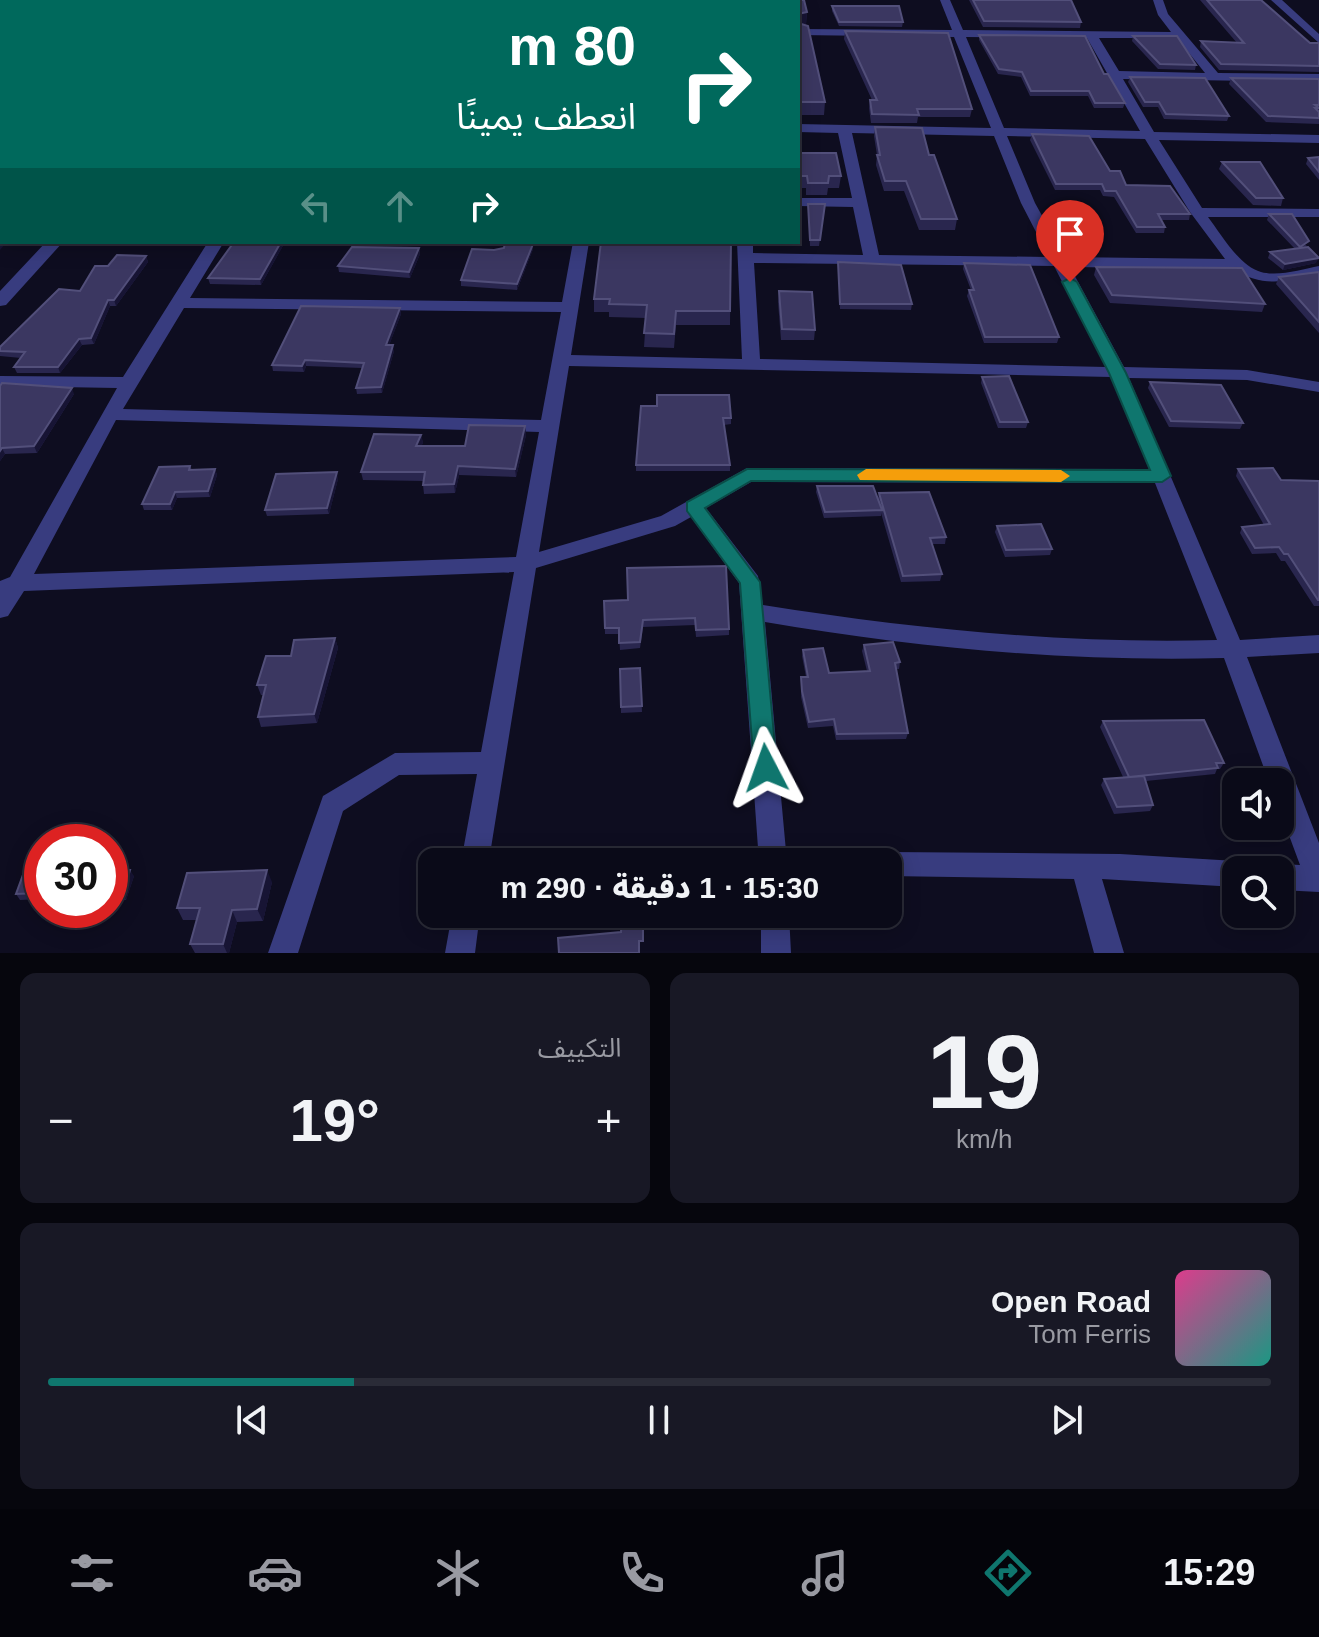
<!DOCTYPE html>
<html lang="ar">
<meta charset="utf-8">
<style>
:root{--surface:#0a0a18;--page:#181825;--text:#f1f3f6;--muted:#999aa2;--line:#2a2b37;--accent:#0f766e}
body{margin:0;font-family:Arial,"Noto Sans Arabic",sans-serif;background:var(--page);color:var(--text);direction:rtl;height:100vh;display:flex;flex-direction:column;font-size:30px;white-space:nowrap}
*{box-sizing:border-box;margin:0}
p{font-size:26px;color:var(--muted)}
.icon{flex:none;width:44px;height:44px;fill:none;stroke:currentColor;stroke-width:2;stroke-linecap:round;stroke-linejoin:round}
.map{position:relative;height:953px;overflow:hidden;direction:ltr}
.sheet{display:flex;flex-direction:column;gap:20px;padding:20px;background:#06060d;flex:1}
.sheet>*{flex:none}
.guide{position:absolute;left:0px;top:0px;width:800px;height:244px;box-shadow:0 4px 20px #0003,0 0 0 2px var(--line);direction:rtl;background:#00695c;color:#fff;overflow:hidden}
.controls{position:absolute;left:1222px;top:768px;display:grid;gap:16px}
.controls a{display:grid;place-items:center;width:72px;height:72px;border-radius:16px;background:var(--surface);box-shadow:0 4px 20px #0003,0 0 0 2px var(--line);font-size:40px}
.speed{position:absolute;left:24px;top:824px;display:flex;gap:16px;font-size:40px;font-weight:700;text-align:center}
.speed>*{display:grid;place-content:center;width:104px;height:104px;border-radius:50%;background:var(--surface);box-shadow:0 4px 20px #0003,0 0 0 2px var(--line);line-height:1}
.speed .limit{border:12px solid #d22;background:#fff;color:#111}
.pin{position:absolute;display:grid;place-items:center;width:68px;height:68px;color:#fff;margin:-82px -34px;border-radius:50% 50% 50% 0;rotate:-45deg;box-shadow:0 0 8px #0007}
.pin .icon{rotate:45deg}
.me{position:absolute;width:88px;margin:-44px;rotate:356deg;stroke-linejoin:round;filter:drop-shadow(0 0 6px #0008)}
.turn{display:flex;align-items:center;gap:28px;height:168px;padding:0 32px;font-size:36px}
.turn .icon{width:104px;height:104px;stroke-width:2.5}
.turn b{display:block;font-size:56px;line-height:68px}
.lanes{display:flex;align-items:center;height:76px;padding:0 32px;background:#0003;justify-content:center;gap:40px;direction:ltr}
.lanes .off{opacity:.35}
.big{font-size:60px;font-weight:800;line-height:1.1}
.sheet .card{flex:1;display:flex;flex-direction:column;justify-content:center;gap:12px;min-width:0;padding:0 28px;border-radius:16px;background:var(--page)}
.sheet .dial{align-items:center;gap:0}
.dial b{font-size:104px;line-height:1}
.song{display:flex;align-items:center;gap:24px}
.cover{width:96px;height:96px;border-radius:12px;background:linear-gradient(135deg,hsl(330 70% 55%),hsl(170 70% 35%))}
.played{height:8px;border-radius:4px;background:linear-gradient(90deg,var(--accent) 25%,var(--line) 25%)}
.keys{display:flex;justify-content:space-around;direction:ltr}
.heat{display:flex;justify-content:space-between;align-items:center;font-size:44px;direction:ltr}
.sheet .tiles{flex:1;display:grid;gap:20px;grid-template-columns:1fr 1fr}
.card:last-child{grid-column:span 2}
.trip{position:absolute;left:418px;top:848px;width:484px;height:80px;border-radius:16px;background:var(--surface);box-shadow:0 4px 20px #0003,0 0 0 2px var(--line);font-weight:800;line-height:80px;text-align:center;direction:rtl}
.tabs{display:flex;height:128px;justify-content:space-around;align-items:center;background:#04040a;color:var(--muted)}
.tabs .icon{width:56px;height:56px}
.tabs .active{color:var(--accent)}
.tabs b{font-size:36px;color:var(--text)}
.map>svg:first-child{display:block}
</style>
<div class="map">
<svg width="1319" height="953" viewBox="0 0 1319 953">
<rect width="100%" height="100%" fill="#0e0d20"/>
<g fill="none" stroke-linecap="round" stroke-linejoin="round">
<path fill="#383c7f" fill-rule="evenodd" d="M0,0H10L2,2L0,6Z
M940,0H950L963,30L1171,32L1158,15L1153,0H1163L1168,14L1218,73L1319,74V82L1123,79L1154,132L1319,135V143L1159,140L1202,208L1319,209V217H1208C1221,234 1239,266 1261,272C1279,277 1302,269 1319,266V276C1289,280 1261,289 1235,269L1070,267L1124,367L1247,370L1319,382V392L1247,380L1129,378L1240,640L1319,635V653L1247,657L1319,843V892L1280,890V870H1269L1280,864L1300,865L1280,811V782H1269L1224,658C1069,662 917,648 765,622L787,862H759L739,583L691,517L675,526L536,568L491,848L635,850L645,853L649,862H461L477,774L399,775L343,811L298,953H268L323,796L395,753L481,752L514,572L24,591L8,616L0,618V581L10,577L117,388L0,386V376L123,377L208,242H224L190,298L562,302L573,242H589L571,355L742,359L737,242H753V253L863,255L853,207L798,206V198H852L838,133L798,132V124L991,128L954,37L798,35V29L952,30ZM966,37L1087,38L1140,131L1004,128ZM1099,38H1177L1205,73L1119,71ZM852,133L994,136L1021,203L1049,257L879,255ZM1007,136L1145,139L1190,212L1225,259L1065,257L1035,203ZM754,263L1054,266L1106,367L760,359ZM184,308L561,312L541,420L123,409ZM569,366L1111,377L1149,469L747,468L661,516L539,552ZM116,420L539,432L516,557L34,574ZM751,482L1155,483L1217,640C1064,644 914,629 763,605L758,576L706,508Z
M1271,0H1282L1319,34V43Z
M0,29H2V35H0Z
M0,75H2V83H0Z
M2,101V110L0,111V102Z
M0,134H2V142H0Z
M0,206H2V214H0Z
M46,242H63L6,305L0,306V291Z
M888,852L1120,854L1236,861L1246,865L1248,870H1236V887L1102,879L1124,953H1094L1074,879L888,876V862H875L878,855Z
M452,914H480L475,953H445Z
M761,914H789L791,953H761Z"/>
</g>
<path fill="#29264e" d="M969,0H1071L1081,22L1080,28L983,27Z
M1200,0H1261L1310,43H1319V72L1219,70L1200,47L1201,41L1237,43Z
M798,2L807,12L806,24L804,25L825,102L824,115H798Z
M832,6L903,22L902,27L839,26L832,11Z
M845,31L972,109L970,117H918L917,123H871L869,108L870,100H872L844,39Z
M979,35L1104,74L1125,103L1123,108H1094L1088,96H1030L1021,77L998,74L979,40Z
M1133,36L1196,65L1195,70L1158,69L1132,41Z
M1130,77L1229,116L1227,121L1164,119L1158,107H1143L1128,82Z
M1231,78L1319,79V124L1266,122L1229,84Z
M875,127L929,155L957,219L955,230H919L904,191H884L876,165L877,155L874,136Z
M1032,134L1110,171L1126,185L1190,214L1189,220H1161L1165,227L1164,233H1136L1114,197L1103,196L1100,190H1055L1030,140Z
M798,153L841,176L839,188H828L827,195H806V188H798Z
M1319,157V180L1306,164L1308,158Z
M1222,162L1283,198L1281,206L1253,205L1219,169Z
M808,204H825L819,246H810Z
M1269,214L1307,246L1304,248L1316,263L1283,270L1268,258L1270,252L1295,249L1267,220Z
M285,242L261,285L210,284L208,278Z
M731,242L730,325H676L674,348L644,347L646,318L609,317V312H594V299Z
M419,248L420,254L410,278L339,272L338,266Z
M533,249L517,290L461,286V280L494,250Z
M146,256L148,262L116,306H110L94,344L82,345L60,373H17L14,367L21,358L0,356V347L80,291Z
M838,262L912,304L911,310L840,309Z
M964,263L1059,337L1057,343H984L967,296L969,290H971L963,269Z
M1096,267L1265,304L1262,312L1110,303L1094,275Z
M1319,272V333L1276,284L1279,277Z
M779,291L815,330L814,340H781L778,302Z
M400,308L401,314L389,345L394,351L382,393L357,394L356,388L362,368L306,366L304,372L273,371L272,365Z
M982,377L1028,422L1026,428H998L981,383Z
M1150,382L1243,423L1240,429L1169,427L1148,388Z
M0,386L74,394L37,453L5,454L0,461Z
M657,406L731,418V424L724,425L730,465V471H636V465Z
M525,426L526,435L516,477L459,475L455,493L424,494L423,485L424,481L363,480L361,472L421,435L423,443L421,446H465Z
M190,466L192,470L215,469L217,475L210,497L177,498L172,510H144L142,504Z
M1238,469L1281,480L1319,481V606H1314L1285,561H1281L1276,553L1252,554L1240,533L1242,527L1264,525L1236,476Z
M338,479L329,514L267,516L265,510Z
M817,486L878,498L879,493L946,537L945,544H932L942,574L940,581L901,582L881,513V516L824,518L816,492Z
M997,526L1052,549L1050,555L1005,557L995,532Z
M628,600L729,629V635L696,637L695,625L643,627L640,648L620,650L619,634H605L604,601Z
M335,638L338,648L317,723L261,727L258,717L263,695H261L257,685L291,656Z
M864,645L900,662L899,669H896L908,733L906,739L836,740L833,726L808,728L801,697V677H806L802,656L803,650L829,673L867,671L862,651Z
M640,668L642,712L621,713L620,669Z
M1103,721L1224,763L1220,769H1217L1215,774L1146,781L1153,805L1150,811L1114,814L1101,785L1104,779L1123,777L1100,727Z
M42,871V899L20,900L16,894Z
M110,871L134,876L126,900L110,901Z
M272,882L263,921L237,922L229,953H195L190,944L197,920H183L177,908Z"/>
<path fill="#171434" d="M807,12L806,24L798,26V14Z
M2,239V242H4L5,244L0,250V241Z
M281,242H285L261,285L260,279Z
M533,244V249L517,290V284Z
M419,248L420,254L410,278L409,272Z
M146,256L148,262L116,306L114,300Z
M1319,258L1316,263L1283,270L1285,264Z
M108,300L110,306L94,344L91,338Z
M400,308L401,314L387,351L386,345Z
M79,339L82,345L60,373L58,367Z
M393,345L394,351L382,393L381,387Z
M305,360L306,366L304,372L302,366Z
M72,388L74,394L37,453L34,446Z
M525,426L526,435L516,477L515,469Z
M421,435L423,443L418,454L416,446Z
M2,448L5,454L0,461V451Z
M458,466L459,475L455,493L454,484Z
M215,469L217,475L210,497L208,491Z
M337,472L338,479L329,514L327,508Z
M175,492L177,498L172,510L170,504Z
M335,638L338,648L317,723L314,714Z
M130,870L134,876L126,900L123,894Z
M267,870L272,882L263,921L257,909Z
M232,910L237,922L229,953H227L223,944Z"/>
<path fill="#3b3761" stroke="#524f7a" stroke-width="2" d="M7,0H301L300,2H4Z
M395,0H481L480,2H395Z
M501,0H610V2H500Z
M671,0H804L807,12L798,14V2H671Z
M973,0H1071L1081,22L984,21Z
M1207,0H1261L1310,43H1319V66L1221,64L1201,41L1244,43Z
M2,4V16H0V5Z
M832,6H899L903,22H839Z
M798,23L808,26L825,102H798Z
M845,31L948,33L972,109H917L919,115L872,114L870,100H877Z
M979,35L1085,36L1104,74H1108L1125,103H1095L1089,91H1031L1022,72L999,69Z
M1133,36H1177L1196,65L1160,64Z
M1130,77L1205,78L1229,116L1166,114L1159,102H1145Z
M1231,78L1319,79V105H1315L1319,108H1315L1319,112V118L1268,116Z
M0,80H2V91H0Z
M875,127L922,128L929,155H934L957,219H921L906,181H885L877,155H880Z
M1032,134L1089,136L1110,171H1120L1126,185L1170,186L1190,214H1158L1165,227H1137L1116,191H1105L1102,184H1056Z
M798,153H836L841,176H829L828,183H808L807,176H798Z
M1319,157V172L1308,158Z
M1222,162H1260L1283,198H1256Z
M2,166V189H0V168Z
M808,204H825L820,240H810Z
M1269,214H1292L1309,241L1300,247Z
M234,242H281L260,279L208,278Z
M505,242L533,244L517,284L461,280L472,249L494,250L504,248Z
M601,242H731L730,311H676L674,334L644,333L647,305L609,304L610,299H594Z
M352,247L419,248L409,272L338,266Z
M1308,247L1319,258L1285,264L1270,252Z
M117,255L146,256L114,300H108L91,338L79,339L58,367H14L25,352L0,351V347L59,289L80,291L95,266H108Z
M838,262L901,265L912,304H840Z
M964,263L1030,265L1059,337H985L969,290H974Z
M1096,267L1242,268L1265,304L1112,295Z
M1319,272V322L1279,277Z
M779,291L812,292L815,330L782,329Z
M301,306L400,308L386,345H393L381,387L356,388L364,363L305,360L302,366L272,365Z
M1009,376L1028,422H1000L982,377Z
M1150,382L1221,385L1243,423L1171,421Z
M2,383L72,388L34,446L2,448L0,451V386Z
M657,395H729L731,418H723L730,465H636L641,406H657Z
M469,425L525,426L515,469L458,466L454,484L423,485L425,472H361L374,434L421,435L416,446H465Z
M190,466L189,470L215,469L208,491L175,492L170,504H142L159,467Z
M1273,468L1281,480L1319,481V600H1318L1288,554H1284L1279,547L1255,548L1242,527L1270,524L1238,469Z
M337,472L327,508L265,510L276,474Z
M817,486H873L882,510L825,512Z
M929,492L946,537L930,538L942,574L903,576L879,493Z
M1041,524L1052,549L1006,550L997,526Z
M726,566L729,629L696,630L695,618L643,620L640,642L619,643V628H605L604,601L628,600L627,568Z
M335,638L314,714L258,717L266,685H257L266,656H291L294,640Z
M893,642L900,662L895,663L908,733L837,734L834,719L809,722L802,691L801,677H808L803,650L823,648L829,673L870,671L864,645Z
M640,668L642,706L621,707L620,669Z
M1204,720L1224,763H1216L1218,768L1129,777L1103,721Z
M1144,776L1153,805L1117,807L1104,779Z
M130,870L123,894L110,895V871Z
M267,870L257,909L232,910L223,944H190L200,908H177L187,873Z
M42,871V884L39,893L16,894L24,872Z
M622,914H643V941H639V953H559L558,938L621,932Z"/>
<path fill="#0f766e" stroke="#0a4d48" stroke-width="2" d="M1070,278L1077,282L1126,373L1171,476L1162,482L751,481L705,508L760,582L777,768L774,775L766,778L757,775L754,768L740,583L687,511V502L747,469L1150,470L1109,373L1062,282Z"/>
<path fill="#f59e0b" d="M866,469L1061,470L1070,476L1061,482L860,480L857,475Z"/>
</svg>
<div class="controls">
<a><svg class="icon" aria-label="sound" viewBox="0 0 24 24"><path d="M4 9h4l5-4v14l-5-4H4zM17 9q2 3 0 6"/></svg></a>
<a><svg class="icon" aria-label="search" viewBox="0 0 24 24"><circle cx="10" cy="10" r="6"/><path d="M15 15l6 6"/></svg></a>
</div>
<div class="speed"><div class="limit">30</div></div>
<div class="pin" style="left:1070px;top:282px;background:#d93025"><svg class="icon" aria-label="arrive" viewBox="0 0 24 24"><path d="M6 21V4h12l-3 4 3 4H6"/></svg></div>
<svg class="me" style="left:766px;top:768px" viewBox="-20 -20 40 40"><path d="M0-17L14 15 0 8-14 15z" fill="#0f766e" stroke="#fff" stroke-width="4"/></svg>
<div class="trip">15:30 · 1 دقيقة · 290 m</div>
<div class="guide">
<div class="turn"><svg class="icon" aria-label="right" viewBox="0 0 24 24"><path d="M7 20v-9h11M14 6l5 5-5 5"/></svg><div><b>80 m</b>انعطف يمينًا</div></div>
<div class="lanes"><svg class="icon off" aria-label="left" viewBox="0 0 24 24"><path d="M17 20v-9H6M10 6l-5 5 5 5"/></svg><svg class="icon off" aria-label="ahead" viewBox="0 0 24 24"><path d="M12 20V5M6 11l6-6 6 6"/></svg><svg class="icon" aria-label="right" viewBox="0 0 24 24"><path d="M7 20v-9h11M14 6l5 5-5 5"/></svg></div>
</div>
</div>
<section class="sheet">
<div class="tiles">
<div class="card dial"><b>19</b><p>km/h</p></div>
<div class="card"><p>التكييف</p>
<div class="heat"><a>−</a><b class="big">19°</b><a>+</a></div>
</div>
<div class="card">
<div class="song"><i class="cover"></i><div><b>Open Road</b><p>Tom Ferris</p></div></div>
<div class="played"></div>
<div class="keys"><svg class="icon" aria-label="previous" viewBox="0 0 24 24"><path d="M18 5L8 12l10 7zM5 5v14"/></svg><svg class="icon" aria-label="pause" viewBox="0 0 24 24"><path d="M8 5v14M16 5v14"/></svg><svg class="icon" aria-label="next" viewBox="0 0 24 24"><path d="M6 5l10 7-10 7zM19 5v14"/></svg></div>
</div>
</div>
</section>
<nav class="tabs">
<b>15:29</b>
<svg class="icon active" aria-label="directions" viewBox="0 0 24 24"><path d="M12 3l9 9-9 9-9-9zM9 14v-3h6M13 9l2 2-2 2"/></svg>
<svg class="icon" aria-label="music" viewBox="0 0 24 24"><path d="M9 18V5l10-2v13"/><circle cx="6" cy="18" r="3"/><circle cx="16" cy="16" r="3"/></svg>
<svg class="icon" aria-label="phone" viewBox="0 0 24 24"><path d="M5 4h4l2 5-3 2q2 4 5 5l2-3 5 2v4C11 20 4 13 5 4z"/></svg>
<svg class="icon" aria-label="climate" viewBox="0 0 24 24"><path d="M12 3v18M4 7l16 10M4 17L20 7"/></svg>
<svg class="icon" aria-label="car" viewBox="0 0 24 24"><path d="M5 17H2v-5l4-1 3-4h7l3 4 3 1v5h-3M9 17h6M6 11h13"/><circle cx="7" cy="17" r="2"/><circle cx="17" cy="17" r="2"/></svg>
<svg class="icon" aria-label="filters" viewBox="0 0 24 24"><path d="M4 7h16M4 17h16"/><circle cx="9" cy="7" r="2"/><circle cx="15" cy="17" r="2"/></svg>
</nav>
